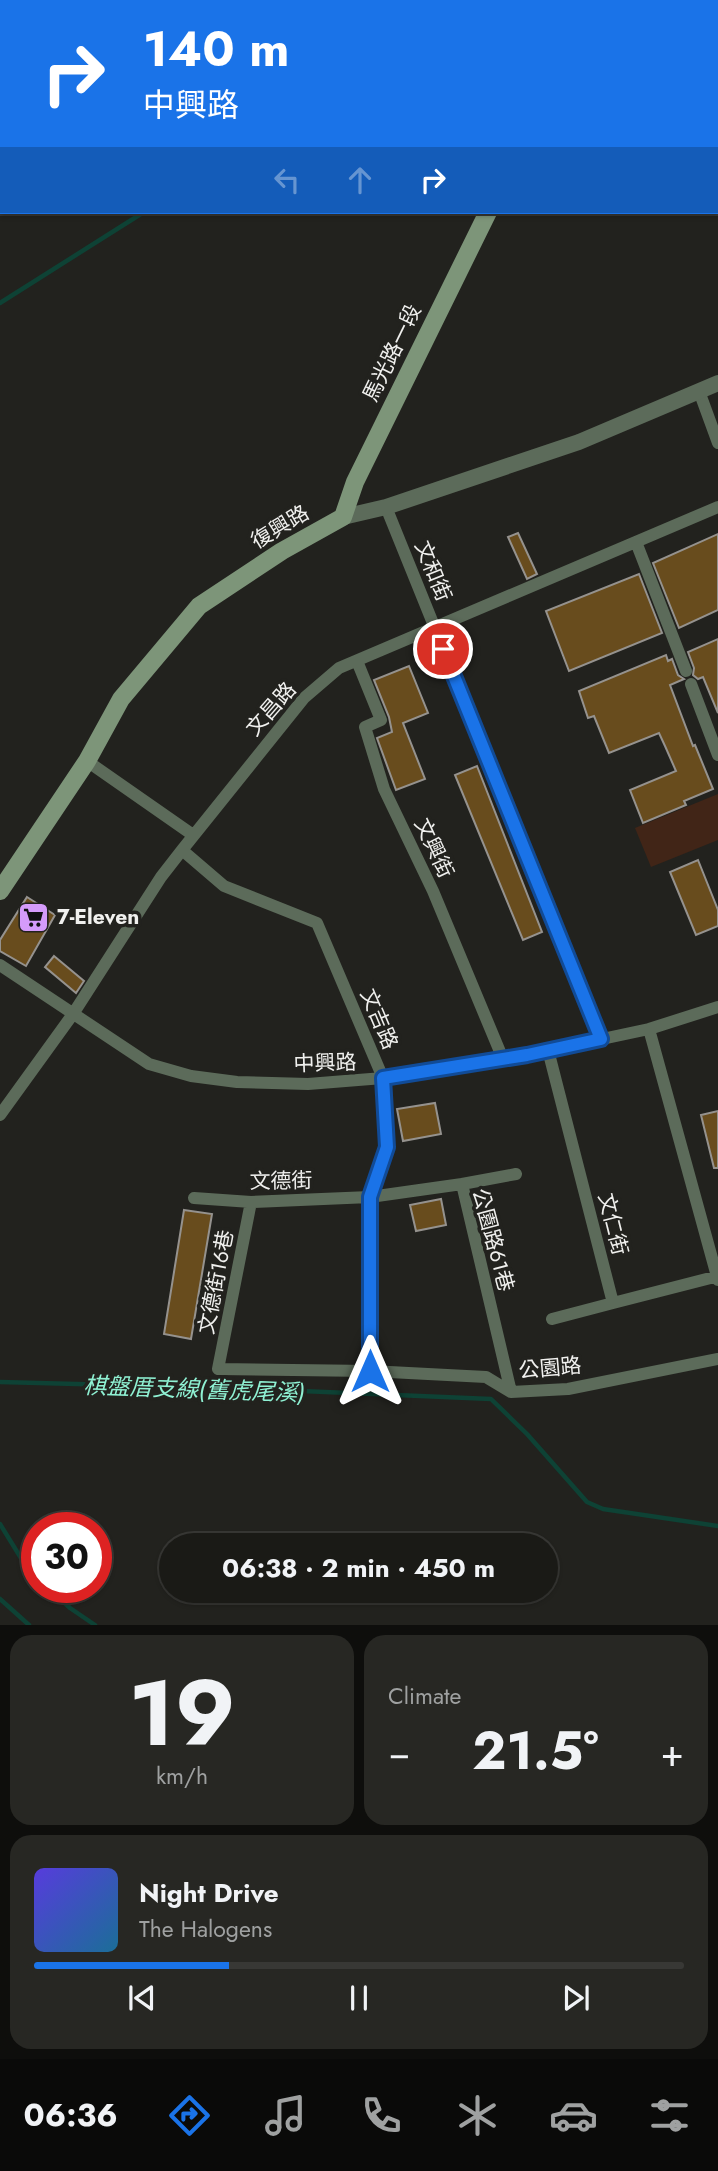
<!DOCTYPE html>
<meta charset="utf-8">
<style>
:root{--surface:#1a1a16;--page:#272723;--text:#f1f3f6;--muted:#9fa1a1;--line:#383835;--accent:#1a73e8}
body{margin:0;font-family:Jost,"Noto Sans TC",sans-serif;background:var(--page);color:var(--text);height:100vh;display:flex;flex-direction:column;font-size:26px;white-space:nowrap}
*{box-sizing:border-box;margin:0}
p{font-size:23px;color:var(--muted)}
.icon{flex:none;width:38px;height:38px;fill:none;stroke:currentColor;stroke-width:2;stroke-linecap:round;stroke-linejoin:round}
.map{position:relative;height:1625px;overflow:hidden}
.sheet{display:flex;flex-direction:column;gap:10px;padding:10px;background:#0e0e0c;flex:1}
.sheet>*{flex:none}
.guide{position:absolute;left:0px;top:0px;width:719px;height:214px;box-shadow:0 2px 5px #0004,0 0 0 2px var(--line);background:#1a73e8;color:#fff;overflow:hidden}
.speed{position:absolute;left:21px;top:1512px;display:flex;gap:14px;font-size:35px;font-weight:700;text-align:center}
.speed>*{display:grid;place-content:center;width:91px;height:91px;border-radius:50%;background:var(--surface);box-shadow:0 2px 5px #0004,0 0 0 2px var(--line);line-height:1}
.speed .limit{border:10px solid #d22;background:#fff;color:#111}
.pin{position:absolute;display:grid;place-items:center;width:60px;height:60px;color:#fff;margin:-30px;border:4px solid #fff;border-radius:50%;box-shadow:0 2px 7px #0007}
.me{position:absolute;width:77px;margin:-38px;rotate:0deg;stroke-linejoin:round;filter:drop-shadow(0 0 5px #0008)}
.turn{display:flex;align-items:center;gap:24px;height:147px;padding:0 28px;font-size:32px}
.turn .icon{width:91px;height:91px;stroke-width:2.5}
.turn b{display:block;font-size:49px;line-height:60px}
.lanes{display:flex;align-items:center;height:66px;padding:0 28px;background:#0003;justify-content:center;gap:35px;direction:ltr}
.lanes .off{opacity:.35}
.big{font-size:52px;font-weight:700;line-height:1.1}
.sheet .tile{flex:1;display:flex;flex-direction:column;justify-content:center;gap:10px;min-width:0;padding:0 24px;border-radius:21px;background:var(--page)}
.sheet .dial{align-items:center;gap:0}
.dial b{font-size:91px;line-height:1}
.song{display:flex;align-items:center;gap:21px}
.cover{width:84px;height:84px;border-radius:10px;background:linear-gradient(135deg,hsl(250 70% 55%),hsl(200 70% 35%))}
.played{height:7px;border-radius:4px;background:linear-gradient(90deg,var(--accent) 30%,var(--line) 30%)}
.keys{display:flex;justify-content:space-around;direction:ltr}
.heat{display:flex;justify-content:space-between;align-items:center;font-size:38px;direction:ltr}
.sheet .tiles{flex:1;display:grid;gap:10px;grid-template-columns:1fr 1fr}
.tile:last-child{grid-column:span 2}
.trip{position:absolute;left:159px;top:1533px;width:399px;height:70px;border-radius:35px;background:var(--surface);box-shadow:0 2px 5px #0004,0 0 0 2px var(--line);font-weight:700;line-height:70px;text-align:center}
.dock{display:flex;height:112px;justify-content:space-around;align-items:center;background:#0a0a09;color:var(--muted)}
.dock .icon{width:49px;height:49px}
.dock .selected{color:var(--accent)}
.dock b{font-size:32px;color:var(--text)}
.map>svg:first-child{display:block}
</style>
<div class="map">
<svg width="718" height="1625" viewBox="0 0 718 1625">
<rect width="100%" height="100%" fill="#22221e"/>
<path fill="#412517" d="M718,794V840L651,867L635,828Z"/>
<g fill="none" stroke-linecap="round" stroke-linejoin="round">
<path stroke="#0e4235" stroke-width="4.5" d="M0,303L144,212
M0,1382L230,1388L491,1399L527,1434L587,1502L603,1509L718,1526
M0,1524L24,1563L37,1576
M48,1587L70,1608L95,1625
M0,1599L29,1625"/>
</g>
<path fill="#684c1d" stroke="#95928e" stroke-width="2" d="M518,533L537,574L527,579L508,537Z
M718,534V610L679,628L653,563Z
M639,574L662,633L569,671L546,611Z
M718,639V713L703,677L698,679L693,675L694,668L688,652Z
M666,655L668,661L672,659L678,675L684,679L670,685L693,746L695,745L713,789L684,801L686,805L643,823L630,790L676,771L665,746L659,733L609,753L594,716L588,718L579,691Z
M409,666L428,713L403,723L425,779L396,790L377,738L392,732L389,717L374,680Z
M477,766L542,932L523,940L455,775Z
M698,860L718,910V926L696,935L670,872Z
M27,897L55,915L26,966L0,951V940Z
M54,956L84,981L76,993L45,967Z
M435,1103L441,1134L403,1141L397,1109Z
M718,1111V1168H714L701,1115Z
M441,1199L446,1225L416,1231L410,1205Z
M184,1210L212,1214L191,1339L164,1334Z"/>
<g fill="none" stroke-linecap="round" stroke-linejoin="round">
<path stroke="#5c6b5a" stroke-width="12" d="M170,2L174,0
M718,51V52
M0,66H2
M699,391L718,443
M386,507L601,1039
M636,542L686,671
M357,661L381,720L365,727L384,789L433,891L503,1059
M691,684L718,755
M87,761L193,835
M182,850L224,886L317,923L383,1078L387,1147L370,1197V1371
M0,965L149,1064L191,1076L237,1082L308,1084L383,1078L527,1055L649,1029L718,1007
M649,1029L718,1280
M548,1050L613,1303L718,1276
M0,1115L73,1014L161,877L182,850L304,698L339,668L718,507
M462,1184L516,1174
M194,1198L251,1202L370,1197L462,1184L511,1392
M251,1202L218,1369L370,1371L486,1377L511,1392L568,1389L718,1359
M552,1319L613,1303"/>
<path stroke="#5c6b5a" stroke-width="16" d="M343,517L386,507L579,442L718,383"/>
<path stroke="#7d9579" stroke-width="18" d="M588,2L589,0
M0,891L87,761L121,699L199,606L282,551L343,517L355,482L488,212"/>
</g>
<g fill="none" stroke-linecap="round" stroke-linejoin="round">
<defs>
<path id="route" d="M370,1371V1197L387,1147L383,1078L527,1055L601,1039L443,649"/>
</defs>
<use href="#route" stroke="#114b97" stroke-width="18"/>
<use href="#route" stroke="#1a73e8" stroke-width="12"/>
</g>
<defs>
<symbol id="supermarket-square" viewBox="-11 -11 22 22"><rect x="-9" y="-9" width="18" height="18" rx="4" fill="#d59bfa" stroke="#22221e"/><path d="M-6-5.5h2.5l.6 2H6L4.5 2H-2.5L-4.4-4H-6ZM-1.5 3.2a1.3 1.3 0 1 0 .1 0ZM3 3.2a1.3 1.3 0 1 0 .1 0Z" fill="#111"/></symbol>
</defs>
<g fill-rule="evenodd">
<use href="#supermarket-square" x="16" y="900" width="35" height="35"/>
</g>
<g text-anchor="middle" stroke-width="7" stroke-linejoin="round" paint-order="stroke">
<g font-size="21" fill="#f0f0ee" stroke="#22221e">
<text transform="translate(392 353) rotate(-64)" y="7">馬光路一段</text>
<text transform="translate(280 527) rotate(-31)" y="7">復興路</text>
<text transform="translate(433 571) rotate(68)" y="7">文和街</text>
<text transform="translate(271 709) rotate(-49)" y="7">文昌路</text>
<text transform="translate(434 848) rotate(65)" y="7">文興街</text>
<text transform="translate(379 1019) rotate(67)" y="7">文吉路</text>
<text transform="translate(325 1063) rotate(-2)" y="7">中興路</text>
<text transform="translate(281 1181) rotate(-1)" y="7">文德街</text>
<text transform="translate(613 1224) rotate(76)" y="7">文仁街</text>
<text transform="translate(493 1240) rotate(75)" y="7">公園路61巷</text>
<text transform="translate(216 1282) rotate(-79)" y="7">文德街16巷</text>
<text transform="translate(550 1368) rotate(-5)" y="7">公園路</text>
</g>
<g font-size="21" font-weight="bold" fill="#f0f0ee" stroke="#22221e" text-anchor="start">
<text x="57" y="924">7-Eleven</text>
</g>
<g font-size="23" font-style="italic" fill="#8ff1d3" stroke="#22221e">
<text transform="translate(194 1389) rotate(2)" y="8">棋盤厝支線(舊虎尾溪)</text>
</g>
</g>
</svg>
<div class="speed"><div class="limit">30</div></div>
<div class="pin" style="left:443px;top:649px;background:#d93025"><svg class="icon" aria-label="arrive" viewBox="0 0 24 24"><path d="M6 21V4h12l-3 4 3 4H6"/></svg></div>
<svg class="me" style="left:370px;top:1371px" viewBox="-20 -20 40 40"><path d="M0-17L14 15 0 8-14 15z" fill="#1a73e8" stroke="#fff" stroke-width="4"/></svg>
<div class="trip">06:38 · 2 min · 450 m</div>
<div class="guide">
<div class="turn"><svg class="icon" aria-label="right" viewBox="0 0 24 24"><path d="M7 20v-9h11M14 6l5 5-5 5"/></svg><div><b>140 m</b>中興路</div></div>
<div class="lanes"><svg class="icon off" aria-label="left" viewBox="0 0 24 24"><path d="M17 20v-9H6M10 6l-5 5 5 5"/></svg><svg class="icon off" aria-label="ahead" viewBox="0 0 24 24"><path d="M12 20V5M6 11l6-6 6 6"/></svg><svg class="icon" aria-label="right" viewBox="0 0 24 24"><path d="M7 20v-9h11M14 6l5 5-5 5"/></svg></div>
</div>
</div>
<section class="sheet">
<div class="tiles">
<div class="tile dial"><b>19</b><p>km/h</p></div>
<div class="tile"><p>Climate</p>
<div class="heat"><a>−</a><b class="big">21.5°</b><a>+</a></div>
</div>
<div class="tile">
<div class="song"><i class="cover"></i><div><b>Night Drive</b><p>The Halogens</p></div></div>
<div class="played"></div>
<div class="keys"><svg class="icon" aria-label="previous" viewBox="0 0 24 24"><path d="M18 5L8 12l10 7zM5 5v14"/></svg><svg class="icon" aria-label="pause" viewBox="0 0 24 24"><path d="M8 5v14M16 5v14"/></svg><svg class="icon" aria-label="next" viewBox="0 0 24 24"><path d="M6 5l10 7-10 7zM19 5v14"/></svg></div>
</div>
</div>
</section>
<nav class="dock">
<b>06:36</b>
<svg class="icon selected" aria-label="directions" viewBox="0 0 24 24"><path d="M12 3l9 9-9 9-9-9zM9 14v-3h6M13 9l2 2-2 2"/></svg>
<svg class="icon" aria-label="music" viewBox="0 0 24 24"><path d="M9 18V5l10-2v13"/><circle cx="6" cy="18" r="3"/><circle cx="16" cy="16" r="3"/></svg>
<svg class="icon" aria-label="phone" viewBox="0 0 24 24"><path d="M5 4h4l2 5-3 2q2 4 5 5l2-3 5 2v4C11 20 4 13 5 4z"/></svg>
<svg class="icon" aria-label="climate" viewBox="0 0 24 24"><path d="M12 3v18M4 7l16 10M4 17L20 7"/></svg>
<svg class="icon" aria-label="car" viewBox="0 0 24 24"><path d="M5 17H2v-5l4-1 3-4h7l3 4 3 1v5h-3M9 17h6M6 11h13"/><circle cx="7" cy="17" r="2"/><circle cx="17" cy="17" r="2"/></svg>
<svg class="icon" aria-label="filters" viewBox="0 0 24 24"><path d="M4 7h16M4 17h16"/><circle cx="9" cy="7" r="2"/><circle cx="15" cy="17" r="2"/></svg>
</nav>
